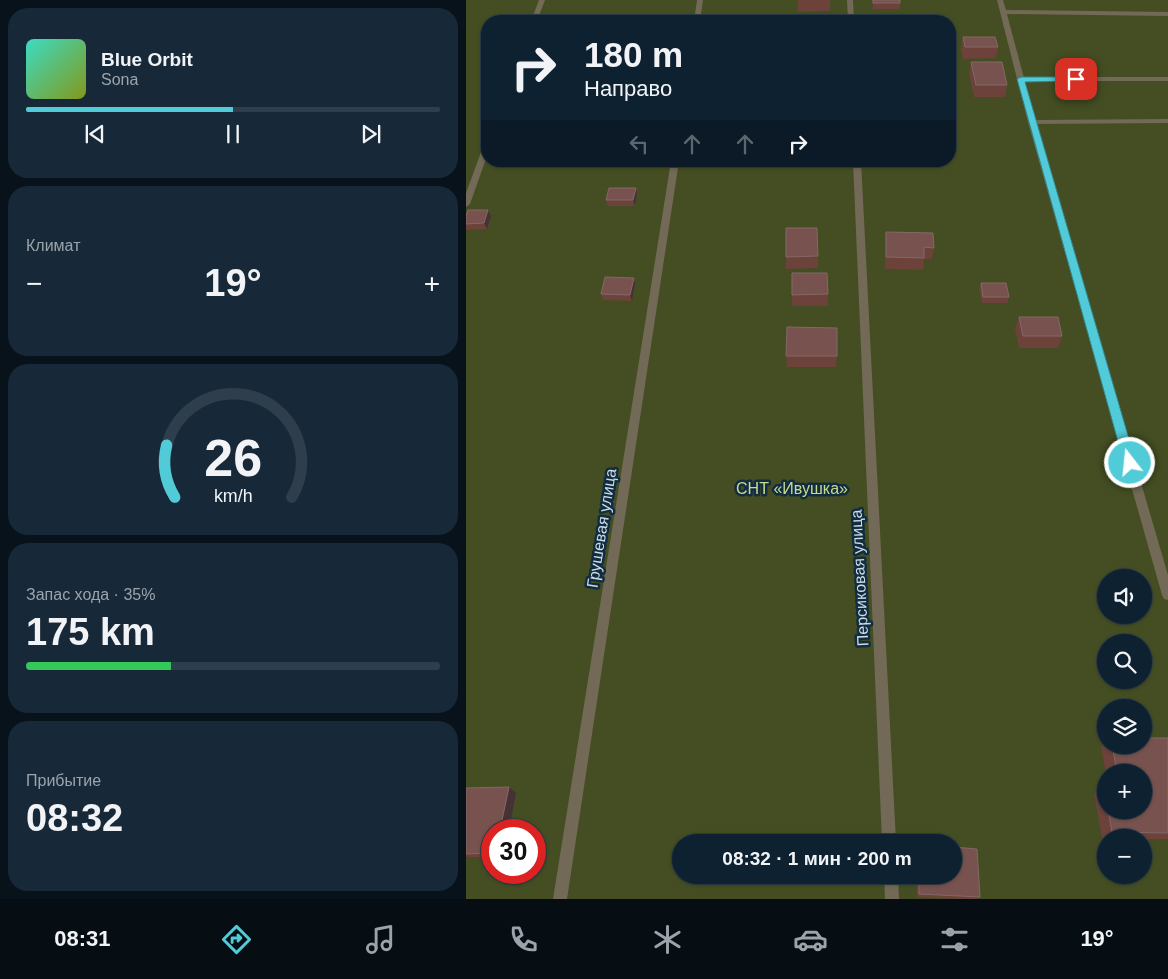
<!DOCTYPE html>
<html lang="ru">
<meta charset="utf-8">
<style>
:root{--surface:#0e2130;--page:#172938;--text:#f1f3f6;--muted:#9ba3ab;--line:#2e3e4c;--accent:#52cbd8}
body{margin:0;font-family:Arial,sans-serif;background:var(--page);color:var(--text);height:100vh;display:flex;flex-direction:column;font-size:19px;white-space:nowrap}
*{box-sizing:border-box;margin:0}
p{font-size:16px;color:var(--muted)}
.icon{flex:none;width:28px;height:28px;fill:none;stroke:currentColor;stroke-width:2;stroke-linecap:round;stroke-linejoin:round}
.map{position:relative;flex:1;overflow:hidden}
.details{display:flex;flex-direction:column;gap:8px;padding:8px;background:#08121a;width:466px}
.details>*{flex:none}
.hud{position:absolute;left:15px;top:15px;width:475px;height:152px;border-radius:20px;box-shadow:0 1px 4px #0004,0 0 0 1px var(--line);background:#0e2130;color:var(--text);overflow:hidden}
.fabs{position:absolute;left:631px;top:569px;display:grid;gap:10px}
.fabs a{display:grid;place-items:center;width:55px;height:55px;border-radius:50%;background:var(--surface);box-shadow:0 1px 4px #0004,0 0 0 1px var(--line);font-size:25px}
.speed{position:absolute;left:15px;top:819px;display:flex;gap:10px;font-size:25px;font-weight:700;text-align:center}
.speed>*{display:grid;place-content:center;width:65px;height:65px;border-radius:50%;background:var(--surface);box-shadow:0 1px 4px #0004,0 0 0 1px var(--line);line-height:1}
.speed .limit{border:8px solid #d22;background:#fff;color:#111}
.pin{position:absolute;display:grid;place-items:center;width:42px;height:42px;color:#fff;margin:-21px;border-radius:10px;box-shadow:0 2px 8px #0006}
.me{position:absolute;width:55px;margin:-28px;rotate:344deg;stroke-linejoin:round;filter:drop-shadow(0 0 4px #0008)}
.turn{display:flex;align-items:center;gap:18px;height:105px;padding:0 20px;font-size:22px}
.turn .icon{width:65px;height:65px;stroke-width:2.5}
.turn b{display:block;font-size:35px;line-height:42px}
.lanes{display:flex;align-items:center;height:48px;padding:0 20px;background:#0003;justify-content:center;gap:25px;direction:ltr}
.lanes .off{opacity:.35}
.big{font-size:38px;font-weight:700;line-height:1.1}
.details .card{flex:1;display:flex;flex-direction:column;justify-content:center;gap:8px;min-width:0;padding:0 18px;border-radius:20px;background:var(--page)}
.details .dial{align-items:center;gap:0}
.dial svg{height:130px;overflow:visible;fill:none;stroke:var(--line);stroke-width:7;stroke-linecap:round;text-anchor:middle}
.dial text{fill:var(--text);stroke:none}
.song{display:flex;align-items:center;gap:15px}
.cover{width:60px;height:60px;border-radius:8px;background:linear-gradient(135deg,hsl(170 70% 55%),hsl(70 70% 35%))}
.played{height:5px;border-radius:2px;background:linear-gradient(90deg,var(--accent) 50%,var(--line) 50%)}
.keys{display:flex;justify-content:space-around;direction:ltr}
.heat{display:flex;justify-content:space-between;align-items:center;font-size:28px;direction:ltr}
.charge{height:8px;border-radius:4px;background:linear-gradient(90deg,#34c759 35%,var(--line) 0)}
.trip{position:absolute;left:206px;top:834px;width:290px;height:50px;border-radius:25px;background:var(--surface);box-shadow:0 1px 4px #0004,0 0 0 1px var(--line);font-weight:700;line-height:50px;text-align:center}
.dock{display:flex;height:80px;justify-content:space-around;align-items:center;background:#060d13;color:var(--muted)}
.dock .icon{width:35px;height:35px}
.dock .selected{color:var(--accent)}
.dock b{font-size:22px;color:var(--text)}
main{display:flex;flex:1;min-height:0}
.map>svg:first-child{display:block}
</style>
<main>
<section class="details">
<div class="card">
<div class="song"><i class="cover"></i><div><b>Blue Orbit</b><p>Sona</p></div></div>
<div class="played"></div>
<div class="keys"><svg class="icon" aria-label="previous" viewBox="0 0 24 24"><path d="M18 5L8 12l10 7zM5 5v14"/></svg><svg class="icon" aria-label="pause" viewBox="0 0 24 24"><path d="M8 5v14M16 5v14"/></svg><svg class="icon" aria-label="next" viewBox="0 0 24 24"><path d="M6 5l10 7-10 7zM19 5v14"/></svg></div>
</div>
<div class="card"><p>Климат</p>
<div class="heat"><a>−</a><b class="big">19°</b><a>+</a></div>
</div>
<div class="card dial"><svg viewBox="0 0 100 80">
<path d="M14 69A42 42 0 1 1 86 69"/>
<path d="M14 69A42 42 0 0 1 9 37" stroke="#52cbd8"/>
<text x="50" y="56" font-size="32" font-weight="700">26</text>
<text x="50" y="72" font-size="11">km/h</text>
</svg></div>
<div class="card"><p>Запас хода · 35%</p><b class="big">175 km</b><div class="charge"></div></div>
<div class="card"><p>Прибытие</p><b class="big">08:32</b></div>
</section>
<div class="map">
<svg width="702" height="899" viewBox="0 0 702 899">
<rect width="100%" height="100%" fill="#122c40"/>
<path fill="#444e22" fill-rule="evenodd" d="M0,0H702V899H0ZM21,21H484V161H21ZM640,578H678V615H640ZM640,642H678V680H640ZM640,708H678V745H640ZM640,772H678V810H640ZM26,830H69V872H26ZM640,838H678V875H640ZM215,842H488V875H215Z"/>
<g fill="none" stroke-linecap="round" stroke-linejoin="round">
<path fill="#726956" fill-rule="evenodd" d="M702,77V81H555L552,79L555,77Z"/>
<path fill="#726956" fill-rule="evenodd" d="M73,0H79L71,21H65Z
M231,0H237L234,21H228Z
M381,0H387L388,21H382Z
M531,0H537L540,10L702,12V16L541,14L569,120L702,119V123L570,124L702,575V600L698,599L696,595L562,122Z
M18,144H21V156L4,204L0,207V193Z
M205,161H213L101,899H87Z
M387,161H395L430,842H416Z
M418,875H432L433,899H419Z"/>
</g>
<path fill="#6c423b" d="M332,0H364V11L332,12Z
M406,0H434V9H407Z
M497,37L532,47L530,58L497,59L495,49Z
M505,62L541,85L539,97H508L503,74Z
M170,188L171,194L169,206H142L140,200Z
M0,216H25L21,229L0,230Z
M420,232L468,248L466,259H458L457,270L419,269V243Z
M352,256V268L320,269V257Z
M326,273L362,294V306H326Z
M168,278L169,284L166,301L137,300L135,294Z
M515,283L543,297L541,303H516L513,289Z
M553,317L596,336L592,348H553L549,328Z
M320,356H371L370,367H321Z
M702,738V839H678V838H636L628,794L637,786H640V810H678V772H640V775L635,746L640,742V745H678Z
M43,787L50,793L43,830H26V857H0V788Z
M450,875H488L514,897L511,899H491L451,897Z"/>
<path fill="#443235" d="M170,188L171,194L169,206L167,200Z
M22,210L25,216L21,229L18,223Z
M168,278L169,284L166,301L164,295Z
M43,787L50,793L43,830H34Z"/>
<path fill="#77524e" stroke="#846866" d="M407,0H434V3H407Z
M104,20L133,21H103Z
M497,37H529L532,47H499Z
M505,62H536L541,85H510Z
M143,188H170L167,200H140Z
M2,210H22L18,223L0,224V216Z
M320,228H351L352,256L320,257Z
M420,232L467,233L468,248L458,247V258L420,257Z
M326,273H361L362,294L326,295Z
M139,277L168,278L164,295L135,294Z
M515,283H540L543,297H517Z
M553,317H592L596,336H557Z
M321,327L371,328V356H320Z
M678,738H702V833L646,832L642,810H678V772H651L646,745H678Z
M637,786H640V800Z
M43,787L34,830H26V853L0,854V788Z
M488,847L511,849L514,897L453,894V875H488Z"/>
<path fill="#52cbd8" stroke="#35848c" d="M555,77H610L614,79L610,81L559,82L670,463L668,466H660L658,463L551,79Z"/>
<g text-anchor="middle" stroke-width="5" stroke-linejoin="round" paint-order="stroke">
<g font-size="16" fill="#c7da90" stroke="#122c40">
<text x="326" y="494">СНТ «Ивушка»</text>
</g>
<g font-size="16" fill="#cddce9" stroke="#122c40">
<text transform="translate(135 528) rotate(-81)" y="6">Грушевая улица</text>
<text transform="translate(393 578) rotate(-93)" y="6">Персиковая улица</text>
</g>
</g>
</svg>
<div class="fabs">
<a><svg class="icon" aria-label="sound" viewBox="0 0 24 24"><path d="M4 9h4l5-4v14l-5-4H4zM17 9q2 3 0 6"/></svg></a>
<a><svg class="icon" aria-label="search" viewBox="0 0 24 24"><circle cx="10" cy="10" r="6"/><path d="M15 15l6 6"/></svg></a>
<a><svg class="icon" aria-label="layers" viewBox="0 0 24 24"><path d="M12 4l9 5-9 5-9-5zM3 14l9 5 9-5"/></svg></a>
<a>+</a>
<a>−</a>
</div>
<div class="speed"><div class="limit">30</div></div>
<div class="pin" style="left:610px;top:79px;background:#d93025"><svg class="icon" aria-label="arrive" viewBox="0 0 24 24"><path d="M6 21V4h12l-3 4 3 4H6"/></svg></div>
<svg class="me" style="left:664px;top:463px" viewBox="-20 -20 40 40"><circle r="17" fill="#52cbd8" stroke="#fff" stroke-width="3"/><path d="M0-11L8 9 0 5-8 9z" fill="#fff"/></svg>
<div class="trip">08:32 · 1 мин · 200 m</div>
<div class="hud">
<div class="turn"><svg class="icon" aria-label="right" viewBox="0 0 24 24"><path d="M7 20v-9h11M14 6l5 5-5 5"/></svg><div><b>180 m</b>Направо</div></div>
<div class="lanes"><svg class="icon off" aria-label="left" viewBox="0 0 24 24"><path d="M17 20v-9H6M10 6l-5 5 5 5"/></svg><svg class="icon off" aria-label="ahead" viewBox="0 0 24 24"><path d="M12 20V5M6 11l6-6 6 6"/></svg><svg class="icon off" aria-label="ahead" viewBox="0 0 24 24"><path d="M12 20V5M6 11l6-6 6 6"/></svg><svg class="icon" aria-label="right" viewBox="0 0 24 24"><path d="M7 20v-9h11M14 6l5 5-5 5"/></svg></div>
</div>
</div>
</main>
<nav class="dock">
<b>08:31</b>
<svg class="icon selected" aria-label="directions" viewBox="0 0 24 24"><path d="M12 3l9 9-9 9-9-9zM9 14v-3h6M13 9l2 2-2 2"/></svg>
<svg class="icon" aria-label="music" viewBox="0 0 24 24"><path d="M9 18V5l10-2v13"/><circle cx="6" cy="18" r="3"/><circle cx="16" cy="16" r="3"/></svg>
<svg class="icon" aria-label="phone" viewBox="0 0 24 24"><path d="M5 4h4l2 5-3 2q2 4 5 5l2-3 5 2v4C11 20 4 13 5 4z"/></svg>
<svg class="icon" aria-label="climate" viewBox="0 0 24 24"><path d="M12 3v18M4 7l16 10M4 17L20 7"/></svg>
<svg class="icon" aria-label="car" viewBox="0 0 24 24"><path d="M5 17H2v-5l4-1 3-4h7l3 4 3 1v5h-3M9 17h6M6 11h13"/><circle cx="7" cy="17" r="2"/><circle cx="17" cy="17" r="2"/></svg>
<svg class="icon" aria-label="filters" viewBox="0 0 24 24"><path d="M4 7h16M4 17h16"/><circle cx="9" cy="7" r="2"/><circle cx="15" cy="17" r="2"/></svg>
<b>19°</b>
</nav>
